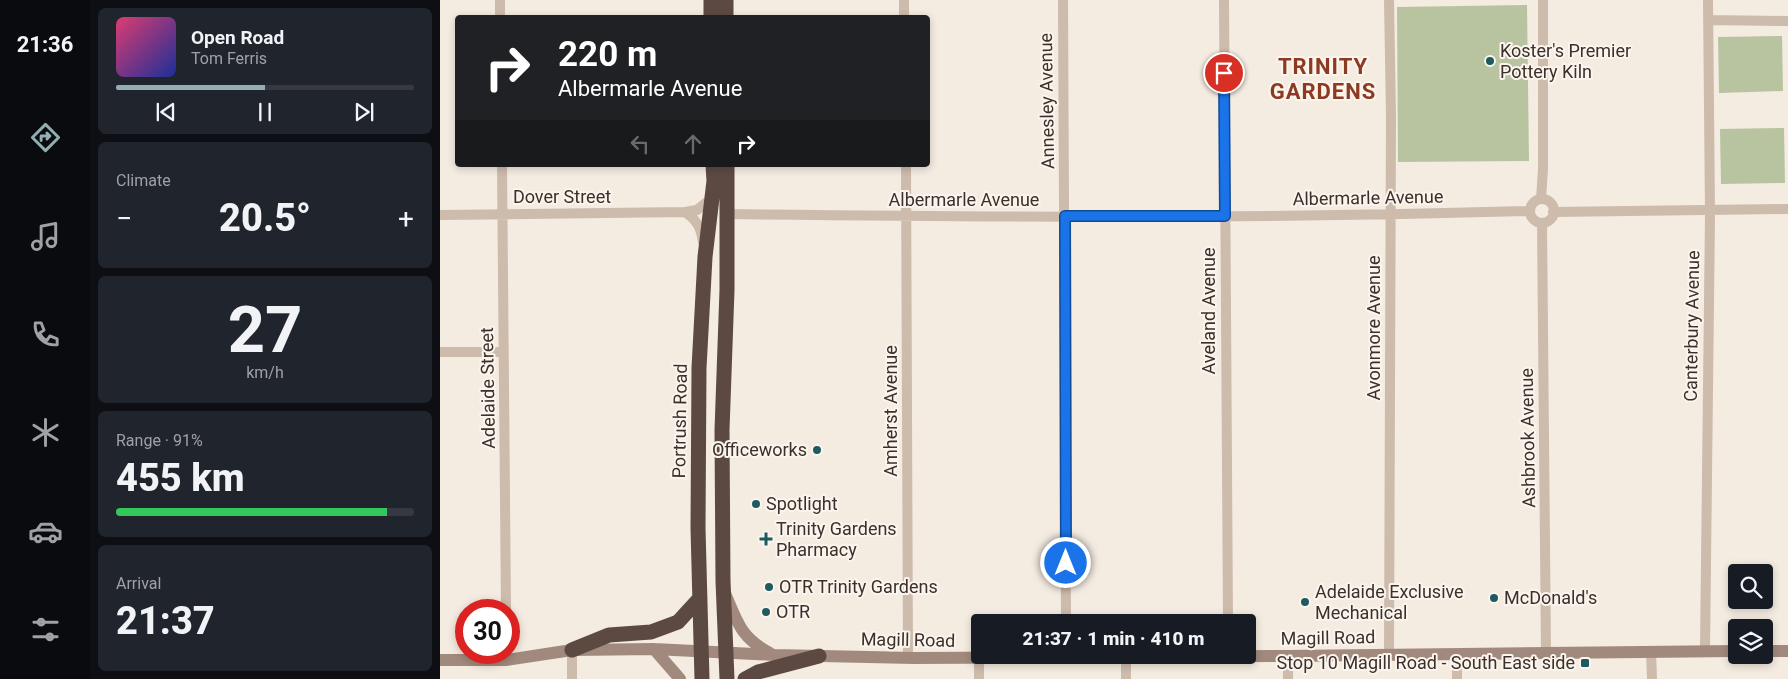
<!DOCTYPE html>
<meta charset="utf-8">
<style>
:root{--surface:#171b24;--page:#20242c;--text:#f1f3f6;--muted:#9ea1a6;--line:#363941;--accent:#92aeb2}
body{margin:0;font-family:Roboto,sans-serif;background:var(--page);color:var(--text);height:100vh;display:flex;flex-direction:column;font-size:19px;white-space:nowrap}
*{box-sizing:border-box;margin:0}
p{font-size:16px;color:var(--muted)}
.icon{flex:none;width:28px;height:28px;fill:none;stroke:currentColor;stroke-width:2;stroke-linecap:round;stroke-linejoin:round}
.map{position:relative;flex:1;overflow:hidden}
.side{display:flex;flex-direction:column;gap:8px;padding:8px;background:#0d0f14;width:350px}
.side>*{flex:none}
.guide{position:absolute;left:15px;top:15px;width:475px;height:152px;border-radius:5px;box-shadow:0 2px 8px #0003;background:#202124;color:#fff;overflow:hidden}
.controls{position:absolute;left:1288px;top:564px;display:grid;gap:10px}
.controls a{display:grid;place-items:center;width:45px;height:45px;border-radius:5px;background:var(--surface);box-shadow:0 2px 8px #0003;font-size:25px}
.speed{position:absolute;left:15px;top:599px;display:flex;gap:10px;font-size:25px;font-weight:700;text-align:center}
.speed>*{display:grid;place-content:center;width:65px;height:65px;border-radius:50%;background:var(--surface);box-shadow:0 2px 8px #0003;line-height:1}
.speed .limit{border:8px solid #d22;background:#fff;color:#111}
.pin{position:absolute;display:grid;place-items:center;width:42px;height:42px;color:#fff;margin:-21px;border:2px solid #fff;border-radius:50%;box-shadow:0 1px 5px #0007}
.me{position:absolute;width:55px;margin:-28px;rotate:0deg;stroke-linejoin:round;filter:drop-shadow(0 0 4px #0008)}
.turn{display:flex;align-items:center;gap:18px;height:105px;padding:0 20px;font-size:22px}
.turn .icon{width:65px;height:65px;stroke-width:2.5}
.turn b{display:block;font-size:35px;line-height:42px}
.lanes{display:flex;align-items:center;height:48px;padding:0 20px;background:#0003;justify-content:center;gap:25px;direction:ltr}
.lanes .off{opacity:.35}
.big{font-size:38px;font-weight:800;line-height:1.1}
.side .card{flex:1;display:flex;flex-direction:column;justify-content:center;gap:8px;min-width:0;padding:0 18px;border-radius:8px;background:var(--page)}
.side .dial{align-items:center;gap:0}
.dial b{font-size:65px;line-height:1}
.song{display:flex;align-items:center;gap:15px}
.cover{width:60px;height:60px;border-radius:8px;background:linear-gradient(135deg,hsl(340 70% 55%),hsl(230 70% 35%))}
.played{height:5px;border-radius:2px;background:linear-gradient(90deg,var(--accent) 50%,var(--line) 50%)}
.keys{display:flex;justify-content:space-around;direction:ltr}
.heat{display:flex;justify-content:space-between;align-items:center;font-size:28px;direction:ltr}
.charge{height:8px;border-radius:4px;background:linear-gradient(90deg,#34c759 91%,var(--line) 0)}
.trip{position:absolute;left:531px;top:614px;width:285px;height:50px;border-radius:5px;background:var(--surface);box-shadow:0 2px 8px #0003;font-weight:800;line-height:50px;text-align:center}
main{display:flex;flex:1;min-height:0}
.menu{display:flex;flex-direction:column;width:90px;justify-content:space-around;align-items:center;background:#090b0e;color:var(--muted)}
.menu .icon{width:35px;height:35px}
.menu .on{color:var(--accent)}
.menu b{font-size:22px;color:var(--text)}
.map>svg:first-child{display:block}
</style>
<main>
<nav class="menu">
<b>21:36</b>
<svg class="icon on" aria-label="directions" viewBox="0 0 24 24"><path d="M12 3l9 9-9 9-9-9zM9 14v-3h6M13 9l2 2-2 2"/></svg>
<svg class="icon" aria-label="music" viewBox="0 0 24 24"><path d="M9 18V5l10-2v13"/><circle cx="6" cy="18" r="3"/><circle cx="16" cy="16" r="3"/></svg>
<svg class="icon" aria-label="phone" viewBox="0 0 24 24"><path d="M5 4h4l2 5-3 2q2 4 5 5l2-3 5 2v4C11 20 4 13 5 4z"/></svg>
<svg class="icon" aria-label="climate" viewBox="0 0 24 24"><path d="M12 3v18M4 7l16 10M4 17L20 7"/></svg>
<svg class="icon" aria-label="car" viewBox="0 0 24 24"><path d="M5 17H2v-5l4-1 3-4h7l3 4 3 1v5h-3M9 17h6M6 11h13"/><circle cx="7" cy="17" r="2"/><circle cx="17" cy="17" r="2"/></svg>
<svg class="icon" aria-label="filters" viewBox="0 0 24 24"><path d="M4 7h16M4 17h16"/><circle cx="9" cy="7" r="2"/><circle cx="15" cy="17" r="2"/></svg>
</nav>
<section class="side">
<div class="card">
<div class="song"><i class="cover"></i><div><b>Open Road</b><p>Tom Ferris</p></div></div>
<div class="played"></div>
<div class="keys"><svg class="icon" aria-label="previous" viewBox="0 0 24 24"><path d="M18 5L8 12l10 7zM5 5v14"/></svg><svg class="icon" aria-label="pause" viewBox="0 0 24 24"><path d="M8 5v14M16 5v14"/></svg><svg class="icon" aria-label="next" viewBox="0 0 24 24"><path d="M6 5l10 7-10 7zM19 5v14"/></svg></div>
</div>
<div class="card"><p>Climate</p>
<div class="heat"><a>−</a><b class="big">20.5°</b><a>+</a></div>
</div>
<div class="card dial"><b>27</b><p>km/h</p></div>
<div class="card"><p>Range · 91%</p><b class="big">455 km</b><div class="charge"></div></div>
<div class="card"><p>Arrival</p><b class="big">21:37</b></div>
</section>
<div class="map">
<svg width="1348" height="679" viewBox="0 0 1348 679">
<rect width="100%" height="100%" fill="#f4ebe1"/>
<path fill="#b8c4a0" d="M1087,5L1089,161L958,162L957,7Z
M1342,36L1343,91L1279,93L1278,37Z
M1344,128L1345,183L1281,184L1280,129Z"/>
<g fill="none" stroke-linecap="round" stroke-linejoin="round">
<path stroke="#cdbbac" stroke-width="10" d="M60,0V18
M464,0V18
M623,0L626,622
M784,0L788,622
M1268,20L1348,21
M62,165L66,610
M466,165L468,658
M1101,199L1103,169V0
M1090 211a12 12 0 1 1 24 0a12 12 0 1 1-24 0Z
M245,212C257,220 261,228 263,242
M1113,212L1348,209
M287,214C555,217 822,219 1090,211
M0,215L245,212L257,210L272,198
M1102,223L1106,653
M0,352H63
M1211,651L1212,679
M1265,651L1270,214L1268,0
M1017,654V679
M949,655L951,115L949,0
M848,656V679
M686,657V679
M132,679V650
M539,679V658"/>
<path stroke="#a18a7d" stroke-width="12" d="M285,593C297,622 301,638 330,653
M214,649L240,679
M1324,651H1348
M0,660H66L132,650L214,649L335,655L474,658L848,656L1296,651"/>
<path stroke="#5c4a42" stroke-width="15" d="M271,0V18
M286,0V18
M132,650L169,635L211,632L238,622L260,598
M262,679L258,528L259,368L265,257L274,181L273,165
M287,679L283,581L282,430L287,290V165
M305,679L318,672L379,656"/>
</g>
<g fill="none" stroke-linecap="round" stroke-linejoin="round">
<defs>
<path id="route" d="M626,563L625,216H785L784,73"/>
</defs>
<use href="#route" stroke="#114b97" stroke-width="12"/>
<use href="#route" stroke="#1a73e8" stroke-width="9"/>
</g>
<g fill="#1f5a5e" stroke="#fbf5ee" stroke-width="2">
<circle cx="1050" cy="61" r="5"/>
<circle cx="377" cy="450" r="5"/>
<circle cx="316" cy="504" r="5"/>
<path d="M323.5 531.5h5v5h5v5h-5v5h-5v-5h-5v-5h5z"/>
<circle cx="329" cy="587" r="5"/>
<circle cx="1054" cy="598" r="5"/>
<circle cx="865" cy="602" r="5"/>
<circle cx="326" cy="612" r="5"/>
<rect x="1140" y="658" width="10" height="10" rx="2.5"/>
</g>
<g text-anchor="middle" stroke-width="4" stroke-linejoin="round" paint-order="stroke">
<g font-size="18" fill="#3b302b" stroke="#fbf5ee" text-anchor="start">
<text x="1060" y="57">Koster's Premier<tspan x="1060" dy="21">Pottery Kiln</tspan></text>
<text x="367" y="456" text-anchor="end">Officeworks</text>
<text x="326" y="510">Spotlight</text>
<text x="336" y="535">Trinity Gardens<tspan x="336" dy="21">Pharmacy</tspan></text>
<text x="339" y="593">OTR Trinity Gardens</text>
<text x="875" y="598">Adelaide Exclusive<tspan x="875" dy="21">Mechanical</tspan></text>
<text x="1064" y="604">McDonald's</text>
<text x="336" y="618">OTR</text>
<text x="1135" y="669" text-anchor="end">Stop 10 Magill Road - South East side</text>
</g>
<g font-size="18" fill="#3b302b" stroke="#fbf5ee">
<text transform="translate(607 101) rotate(-91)" y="6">Annesley Avenue</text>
<text x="122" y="203">Dover Street</text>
<text transform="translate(928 198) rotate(-1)" y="6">Albermarle Avenue</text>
<text x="524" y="206">Albermarle Avenue</text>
<text transform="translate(769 311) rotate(-90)" y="6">Aveland Avenue</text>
<text transform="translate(1252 326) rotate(-89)" y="6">Canterbury Avenue</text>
<text transform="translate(934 328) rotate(-90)" y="6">Avonmore Avenue</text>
<text transform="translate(48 388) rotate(-91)" y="6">Adelaide Street</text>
<text transform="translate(451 411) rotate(-90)" y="6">Amherst Avenue</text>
<text transform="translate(240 421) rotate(-89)" y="6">Portrush Road</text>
<text transform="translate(1088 438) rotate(-91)" y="6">Ashbrook Avenue</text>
<text transform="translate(888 638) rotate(-1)" y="6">Magill Road</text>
<text transform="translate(468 640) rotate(1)" y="6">Magill Road</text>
</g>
<g font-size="22" font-weight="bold" letter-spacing="1" fill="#8c3b22" stroke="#fbf5ee">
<text x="883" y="74">TRINITY<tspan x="883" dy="25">GARDENS</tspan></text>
</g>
</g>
</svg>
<div class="controls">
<a><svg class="icon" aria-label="search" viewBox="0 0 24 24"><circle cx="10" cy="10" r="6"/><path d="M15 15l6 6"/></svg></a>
<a><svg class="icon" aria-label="layers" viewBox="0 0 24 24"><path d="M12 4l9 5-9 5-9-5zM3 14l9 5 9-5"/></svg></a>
</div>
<div class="speed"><div class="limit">30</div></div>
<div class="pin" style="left:784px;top:73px;background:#d93025"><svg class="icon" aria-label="arrive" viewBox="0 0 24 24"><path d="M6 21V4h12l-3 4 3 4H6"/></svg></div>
<svg class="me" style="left:626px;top:563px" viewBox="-20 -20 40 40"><circle r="17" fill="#1a73e8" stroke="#fff" stroke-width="3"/><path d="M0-11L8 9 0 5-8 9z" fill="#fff"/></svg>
<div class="trip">21:37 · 1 min · 410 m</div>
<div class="guide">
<div class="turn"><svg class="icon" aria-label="right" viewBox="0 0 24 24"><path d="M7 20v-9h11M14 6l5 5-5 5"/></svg><div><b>220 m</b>Albermarle Avenue</div></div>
<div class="lanes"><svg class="icon off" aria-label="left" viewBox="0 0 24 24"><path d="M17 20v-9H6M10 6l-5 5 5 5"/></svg><svg class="icon off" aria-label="ahead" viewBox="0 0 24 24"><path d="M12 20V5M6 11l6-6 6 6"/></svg><svg class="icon" aria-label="right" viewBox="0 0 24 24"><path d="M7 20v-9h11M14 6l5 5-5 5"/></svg></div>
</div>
</div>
</main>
